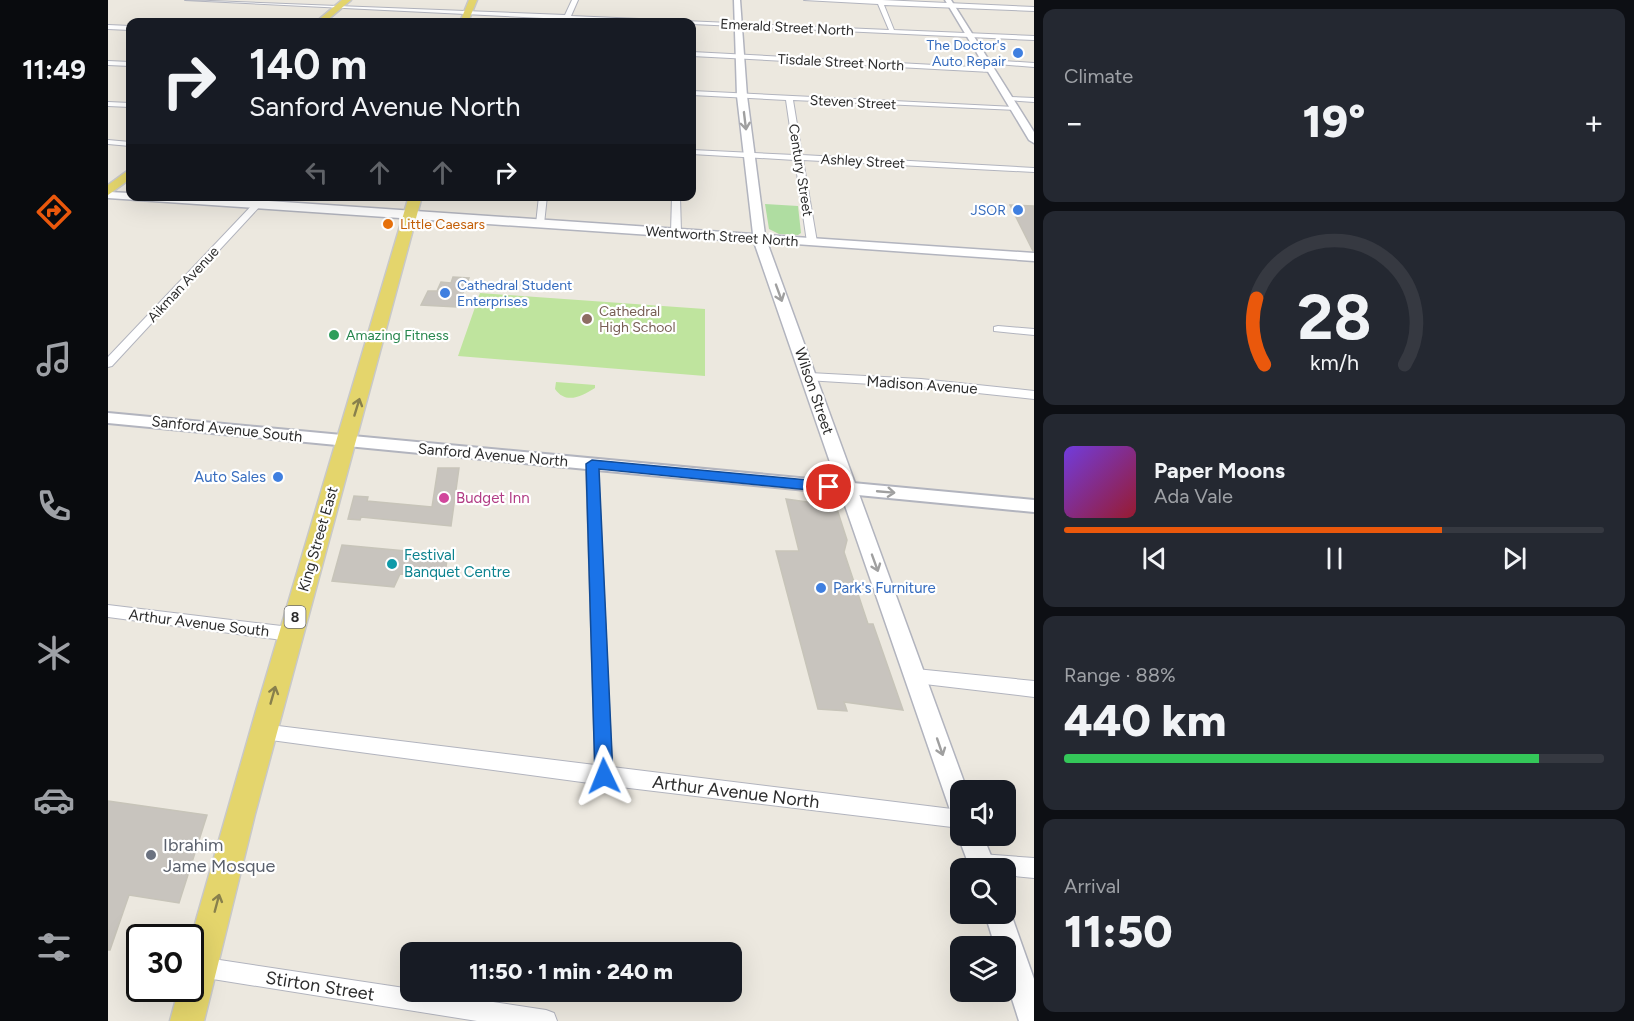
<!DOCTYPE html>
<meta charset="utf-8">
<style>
:root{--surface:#171b24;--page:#242831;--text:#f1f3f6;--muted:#9ea1a6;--line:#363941;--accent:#ea580c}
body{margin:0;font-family:Figtree,sans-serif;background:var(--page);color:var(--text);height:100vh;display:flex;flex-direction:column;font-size:22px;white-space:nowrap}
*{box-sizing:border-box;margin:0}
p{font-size:20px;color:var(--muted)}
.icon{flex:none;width:33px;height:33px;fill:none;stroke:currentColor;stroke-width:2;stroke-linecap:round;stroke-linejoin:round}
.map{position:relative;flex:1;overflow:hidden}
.sheet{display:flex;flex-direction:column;gap:9px;padding:9px;background:#0d0f14;width:600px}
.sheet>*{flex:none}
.top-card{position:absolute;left:18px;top:18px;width:570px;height:183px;border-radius:12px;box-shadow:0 6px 24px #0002;background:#171b24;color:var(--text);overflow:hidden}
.buttons{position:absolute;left:842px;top:780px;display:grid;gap:12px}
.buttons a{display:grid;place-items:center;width:66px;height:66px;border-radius:12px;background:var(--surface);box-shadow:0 6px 24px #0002;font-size:30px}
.speed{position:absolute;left:18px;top:924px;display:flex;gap:12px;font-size:30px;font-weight:700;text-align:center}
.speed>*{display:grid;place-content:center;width:78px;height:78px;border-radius:50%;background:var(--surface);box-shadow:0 6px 24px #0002;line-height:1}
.speed .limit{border:3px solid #111;border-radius:9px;background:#fff;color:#111}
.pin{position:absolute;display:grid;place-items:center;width:51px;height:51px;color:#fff;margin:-26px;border:3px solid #fff;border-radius:50%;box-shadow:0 2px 6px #0007}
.me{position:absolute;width:66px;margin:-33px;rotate:358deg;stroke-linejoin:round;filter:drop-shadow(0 0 4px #0008)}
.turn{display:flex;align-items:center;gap:21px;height:126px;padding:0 24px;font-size:27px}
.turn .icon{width:78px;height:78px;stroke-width:2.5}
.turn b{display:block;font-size:42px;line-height:51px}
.lanes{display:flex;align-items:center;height:57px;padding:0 24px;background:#0003;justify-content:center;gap:30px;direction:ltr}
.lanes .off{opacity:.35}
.big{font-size:45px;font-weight:800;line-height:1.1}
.sheet .tile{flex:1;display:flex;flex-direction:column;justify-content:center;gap:9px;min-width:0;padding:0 21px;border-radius:12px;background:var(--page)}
.sheet .dial{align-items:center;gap:0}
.dial svg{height:156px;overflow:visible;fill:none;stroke:var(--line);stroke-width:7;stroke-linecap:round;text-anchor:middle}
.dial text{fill:var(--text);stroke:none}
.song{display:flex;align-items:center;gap:18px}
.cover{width:72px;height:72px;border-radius:9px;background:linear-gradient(135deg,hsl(260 70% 55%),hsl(350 70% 35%))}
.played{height:6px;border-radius:3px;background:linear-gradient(90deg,var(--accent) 70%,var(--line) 70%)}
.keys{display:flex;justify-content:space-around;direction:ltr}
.heat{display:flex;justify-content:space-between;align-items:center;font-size:33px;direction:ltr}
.charge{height:9px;border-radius:4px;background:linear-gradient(90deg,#34c759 88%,var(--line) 0)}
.trip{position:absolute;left:292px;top:942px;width:342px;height:60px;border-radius:12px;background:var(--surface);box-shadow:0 6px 24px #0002;font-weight:800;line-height:60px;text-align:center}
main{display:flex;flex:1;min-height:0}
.tab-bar{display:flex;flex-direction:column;width:108px;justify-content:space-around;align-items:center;background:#090b0e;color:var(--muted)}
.tab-bar .icon{width:42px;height:42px}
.tab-bar .current{color:var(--accent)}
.tab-bar b{font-size:27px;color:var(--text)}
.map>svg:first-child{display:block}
</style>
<main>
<nav class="tab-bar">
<b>11:49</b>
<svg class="icon current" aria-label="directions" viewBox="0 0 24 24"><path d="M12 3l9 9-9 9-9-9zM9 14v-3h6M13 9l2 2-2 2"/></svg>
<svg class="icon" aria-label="music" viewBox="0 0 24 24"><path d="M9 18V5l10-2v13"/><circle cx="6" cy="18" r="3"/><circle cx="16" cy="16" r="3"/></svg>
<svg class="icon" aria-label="phone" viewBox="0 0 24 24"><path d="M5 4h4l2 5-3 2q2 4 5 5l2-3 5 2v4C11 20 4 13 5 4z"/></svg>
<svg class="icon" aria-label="climate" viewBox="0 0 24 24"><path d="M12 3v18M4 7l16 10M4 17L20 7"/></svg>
<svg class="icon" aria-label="car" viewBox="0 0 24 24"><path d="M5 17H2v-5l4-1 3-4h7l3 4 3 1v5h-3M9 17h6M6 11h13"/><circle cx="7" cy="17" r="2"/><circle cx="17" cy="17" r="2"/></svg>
<svg class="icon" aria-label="filters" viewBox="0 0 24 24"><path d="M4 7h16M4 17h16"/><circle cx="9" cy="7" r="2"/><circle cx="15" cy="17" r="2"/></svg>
</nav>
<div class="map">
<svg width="926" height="1021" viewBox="0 0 926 1021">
<rect width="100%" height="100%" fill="#ece8df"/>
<path fill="#afdda1" d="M657,204L690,206L693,233L690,235L671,234L661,229Z"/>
<path fill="#bfe49e" d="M372,293L597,309V376L350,356Z
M448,382L487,385V388C474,396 458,405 447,389Z"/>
<path fill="#c8c4be" stroke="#c7c4b9" stroke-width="1.5" d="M902,205L926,206V251H925Z
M345,277L361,278L349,307L313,305L320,291H329L333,282L343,283Z
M330,468H351L343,526L253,517L252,520L240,519L246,496L260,497L259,501L324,507Z
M678,499L728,506L739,540L736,552L760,624H765L795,710L736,702L739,711L710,709L668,551H691Z
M234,545L340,555L336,578L292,574L286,587L224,581Z
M0,801L99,815L71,903L21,895L2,950H0Z"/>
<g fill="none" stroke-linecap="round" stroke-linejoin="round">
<defs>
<path id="minor" d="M77,0L457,15L464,0H470L463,16L781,30L770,4L696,0H774L926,7V11L776,5L786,30L926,36V40L584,24V22L461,19L459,22H455L456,19Z
M0,25L22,26V30L0,29Z
M584,52L883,68L886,70L883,72L584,56Z
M879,60L926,63V67L877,63Z
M0,61L22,62V66L0,65Z
M584,91L907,107L909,110L685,100L694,155L926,168V172L695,160L709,242L704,245L699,242L687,160L584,154V150L686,155L678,100L584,95Z
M901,97L926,98V102L899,100Z
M0,102L22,103V107L0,106Z
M0,140L22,142V146L0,144Z
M431,196H439L436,224L432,227L428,224Z
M564,196H572L573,233L568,236L563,233Z
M147,202L154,204L4,366L0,367V357Z
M890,326L926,329V335L886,331V327Z
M702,373L813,379L926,391V399L813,387L698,380V374Z
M484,459L490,464L504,767L852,810V828L496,785L148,738L145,732L148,726L154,724L487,765L478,464Z
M0,605L182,627L187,629L190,634L187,639L182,641L0,617Z
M808,669L926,681V697L808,683L802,681L800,676L802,671Z
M873,854L926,858V878L897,875V868H865L863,864L866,857Z
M92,957L303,989V992H318L438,1010L446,1013L449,1021H369L92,977L85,974L82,969L85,960Z"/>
<path id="tertiary" d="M0,413L926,500V512L0,423Z"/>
<path id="secondary" d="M626,0H632L639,96L657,235L926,253V261L659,242L859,790H852V816L843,813L840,804L646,242L0,198V192L22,193V196H86L645,234L629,96Z
M837,0H843L926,132V143L921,140Z
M852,832V836H875L888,868H862L850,836Z
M897,904L903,914L926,979V1021H911L897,977V946H887L877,914H897Z"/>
<path id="primary" d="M234,0H243L217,22H208Z
M361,0H369L360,22H352Z
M22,169V179L0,195V185Z
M301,196H314L147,814L96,1021H62L71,988H82V943L89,917L148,711Z"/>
</defs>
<use href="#minor" stroke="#b2b4be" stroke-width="2"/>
<use href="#tertiary" stroke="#b2b4be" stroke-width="4"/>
<use href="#secondary" stroke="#b2b4be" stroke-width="3"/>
<use href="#primary" stroke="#c8c8c8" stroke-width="3"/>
<use href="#minor" fill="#fff" fill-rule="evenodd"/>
<use href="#tertiary" fill="#fff" fill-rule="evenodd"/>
<use href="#secondary" fill="#fff" fill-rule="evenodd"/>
<use href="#primary" fill="#e4d56c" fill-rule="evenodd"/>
</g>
<defs><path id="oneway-shaft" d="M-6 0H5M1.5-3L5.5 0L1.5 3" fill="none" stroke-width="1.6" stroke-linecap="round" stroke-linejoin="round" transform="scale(1.5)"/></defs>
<g stroke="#a0a0a0">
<use href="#oneway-shaft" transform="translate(637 121) rotate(83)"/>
<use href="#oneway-shaft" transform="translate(671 293) rotate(70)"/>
<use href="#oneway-shaft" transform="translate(778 492) rotate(5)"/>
<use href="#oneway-shaft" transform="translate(767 563) rotate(70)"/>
<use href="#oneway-shaft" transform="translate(832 747) rotate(71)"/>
</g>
<g stroke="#88804c">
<use href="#oneway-shaft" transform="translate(249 407) rotate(-73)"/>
<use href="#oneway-shaft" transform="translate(165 695) rotate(-74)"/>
<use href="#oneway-shaft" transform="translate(109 903) rotate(-75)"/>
</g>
<path fill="#1a73e8" stroke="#114b97" stroke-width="1.5" d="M484,460L721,482L728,487L721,492L491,469L505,776L503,782L496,784L490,782L487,776L478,464Z"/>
<g fill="#3f7fe0" stroke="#fff" stroke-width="2">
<circle cx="910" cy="53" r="6"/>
<circle cx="910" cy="210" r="6"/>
<circle cx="337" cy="293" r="6"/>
<circle cx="170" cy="477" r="6"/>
<circle cx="713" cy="588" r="6"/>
</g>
<circle fill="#e8710a" stroke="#fff" stroke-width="2" cx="280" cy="224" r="6"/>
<circle fill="#8d6e63" stroke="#fff" stroke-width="2" cx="479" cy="319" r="6"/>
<circle fill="#2e9e5b" stroke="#fff" stroke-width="2" cx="226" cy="335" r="6"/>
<circle fill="#d1479c" stroke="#fff" stroke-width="2" cx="336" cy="498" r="6"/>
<circle fill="#0f9aa8" stroke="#fff" stroke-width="2" cx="284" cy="564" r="6"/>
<circle fill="#6b7280" stroke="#fff" stroke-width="2" cx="43" cy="855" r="6"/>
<g text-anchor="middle" stroke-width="4.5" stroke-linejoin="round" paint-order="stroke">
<g font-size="14" fill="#2c2c2c" stroke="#fff">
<text transform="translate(679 27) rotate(3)" y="5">Emerald Street North</text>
<text transform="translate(733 62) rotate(3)" y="5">Tisdale Street North</text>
<text transform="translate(745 102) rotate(3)" y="5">Steven Street</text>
<text transform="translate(755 161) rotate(3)" y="5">Ashley Street</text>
<text transform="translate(693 170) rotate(81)" y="5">Century Street</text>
<text transform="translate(614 236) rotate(4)" y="5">Wentworth Street North</text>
<text transform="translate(75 284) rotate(-47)" y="5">Aikman Avenue</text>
</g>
<g font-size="14" fill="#366cbe" stroke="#fff" text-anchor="end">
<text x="898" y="50">The Doctor's<tspan x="898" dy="16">Auto Repair</tspan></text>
<text x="898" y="215">JSOR</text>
<text x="349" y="290" text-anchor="start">Cathedral Student<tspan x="349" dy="16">Enterprises</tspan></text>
</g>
<g font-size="14" fill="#c56008" stroke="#fff" text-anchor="start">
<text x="292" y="229">Little Caesars</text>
</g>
<g font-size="14" fill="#785e54" stroke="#fff" text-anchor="start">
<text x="491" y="316">Cathedral<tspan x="491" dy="16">High School</tspan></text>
</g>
<g font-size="14" fill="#27864d" stroke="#fff" text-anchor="start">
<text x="238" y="340">Amazing Fitness</text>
</g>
<rect fill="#fff" stroke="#6b6b6b" stroke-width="1.5" x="176.5" y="606" width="21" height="22" rx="4.5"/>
<g font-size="14" font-weight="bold" fill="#2c2c2c">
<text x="187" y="622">8</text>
</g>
<g font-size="15" fill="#2c2c2c" stroke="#fff">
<text transform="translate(814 385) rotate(4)" y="5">Madison Avenue</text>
<text transform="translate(706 391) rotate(71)" y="5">Wilson Street</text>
<text transform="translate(119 429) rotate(6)" y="5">Sanford Avenue South</text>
<text transform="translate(385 455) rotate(5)" y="5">Sanford Avenue North</text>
<text transform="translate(210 539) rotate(-74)" y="5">King Street East</text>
<text transform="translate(91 623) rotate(7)" y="5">Arthur Avenue South</text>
</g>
<g font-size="15" fill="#366cbe" stroke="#fff" text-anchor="end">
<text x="158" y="482">Auto Sales</text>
<text x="725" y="593" text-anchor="start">Park's Furniture</text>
</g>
<g font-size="15" fill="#b23c85" stroke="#fff" text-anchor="start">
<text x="348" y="503">Budget Inn</text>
</g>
<g font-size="15" fill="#0d838f" stroke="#fff" text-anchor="start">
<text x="296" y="560">Festival<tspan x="296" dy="17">Banquet Centre</tspan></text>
</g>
<g font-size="18" fill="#2c2c2c" stroke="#fff">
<text transform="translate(628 792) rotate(7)" y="6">Arthur Avenue North</text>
<text transform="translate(212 986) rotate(9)" y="6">Stirton Street</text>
</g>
<g font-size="18" fill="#5b616d" stroke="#fff" text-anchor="start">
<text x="55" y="851">Ibrahim<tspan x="55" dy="21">Jame Mosque</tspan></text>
</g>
</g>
</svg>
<div class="buttons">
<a><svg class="icon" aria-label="sound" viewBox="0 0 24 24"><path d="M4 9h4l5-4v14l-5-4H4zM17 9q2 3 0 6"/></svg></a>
<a><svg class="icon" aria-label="search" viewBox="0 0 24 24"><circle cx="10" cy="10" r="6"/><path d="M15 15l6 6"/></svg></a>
<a><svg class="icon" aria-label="layers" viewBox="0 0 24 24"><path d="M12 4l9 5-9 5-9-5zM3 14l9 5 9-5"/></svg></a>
</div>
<div class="speed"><div class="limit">30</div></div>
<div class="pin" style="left:721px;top:487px;background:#d93025"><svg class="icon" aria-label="arrive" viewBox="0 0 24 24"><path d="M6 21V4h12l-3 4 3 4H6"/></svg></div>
<svg class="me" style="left:496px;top:776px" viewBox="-20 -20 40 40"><path d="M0-17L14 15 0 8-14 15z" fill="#1a73e8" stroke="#fff" stroke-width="4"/></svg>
<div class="trip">11:50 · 1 min · 240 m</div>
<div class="top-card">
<div class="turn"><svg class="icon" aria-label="right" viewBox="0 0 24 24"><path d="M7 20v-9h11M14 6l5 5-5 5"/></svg><div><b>140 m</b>Sanford Avenue North</div></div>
<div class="lanes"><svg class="icon off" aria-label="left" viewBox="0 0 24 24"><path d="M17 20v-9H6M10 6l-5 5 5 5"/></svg><svg class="icon off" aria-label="ahead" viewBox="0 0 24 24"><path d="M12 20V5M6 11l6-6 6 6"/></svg><svg class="icon off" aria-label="ahead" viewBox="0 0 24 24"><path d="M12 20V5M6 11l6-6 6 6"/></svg><svg class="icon" aria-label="right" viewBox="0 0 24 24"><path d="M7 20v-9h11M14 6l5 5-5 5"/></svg></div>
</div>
</div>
<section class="sheet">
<div class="tile"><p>Climate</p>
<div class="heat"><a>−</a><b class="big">19°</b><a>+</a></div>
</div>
<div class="tile dial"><svg viewBox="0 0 100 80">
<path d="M14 69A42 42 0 1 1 86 69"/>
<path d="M14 69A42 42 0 0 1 10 35" stroke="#ea580c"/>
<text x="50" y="56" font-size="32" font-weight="700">28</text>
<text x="50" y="72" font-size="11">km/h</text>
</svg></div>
<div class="tile">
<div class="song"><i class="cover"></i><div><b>Paper Moons</b><p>Ada Vale</p></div></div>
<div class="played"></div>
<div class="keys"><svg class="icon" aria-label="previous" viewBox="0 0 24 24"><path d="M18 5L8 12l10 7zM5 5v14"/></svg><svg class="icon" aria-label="pause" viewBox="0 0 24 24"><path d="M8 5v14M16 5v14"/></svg><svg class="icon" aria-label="next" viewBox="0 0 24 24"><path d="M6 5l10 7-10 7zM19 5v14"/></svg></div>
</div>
<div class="tile"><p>Range · 88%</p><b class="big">440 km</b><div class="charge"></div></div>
<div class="tile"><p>Arrival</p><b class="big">11:50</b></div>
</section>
</main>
